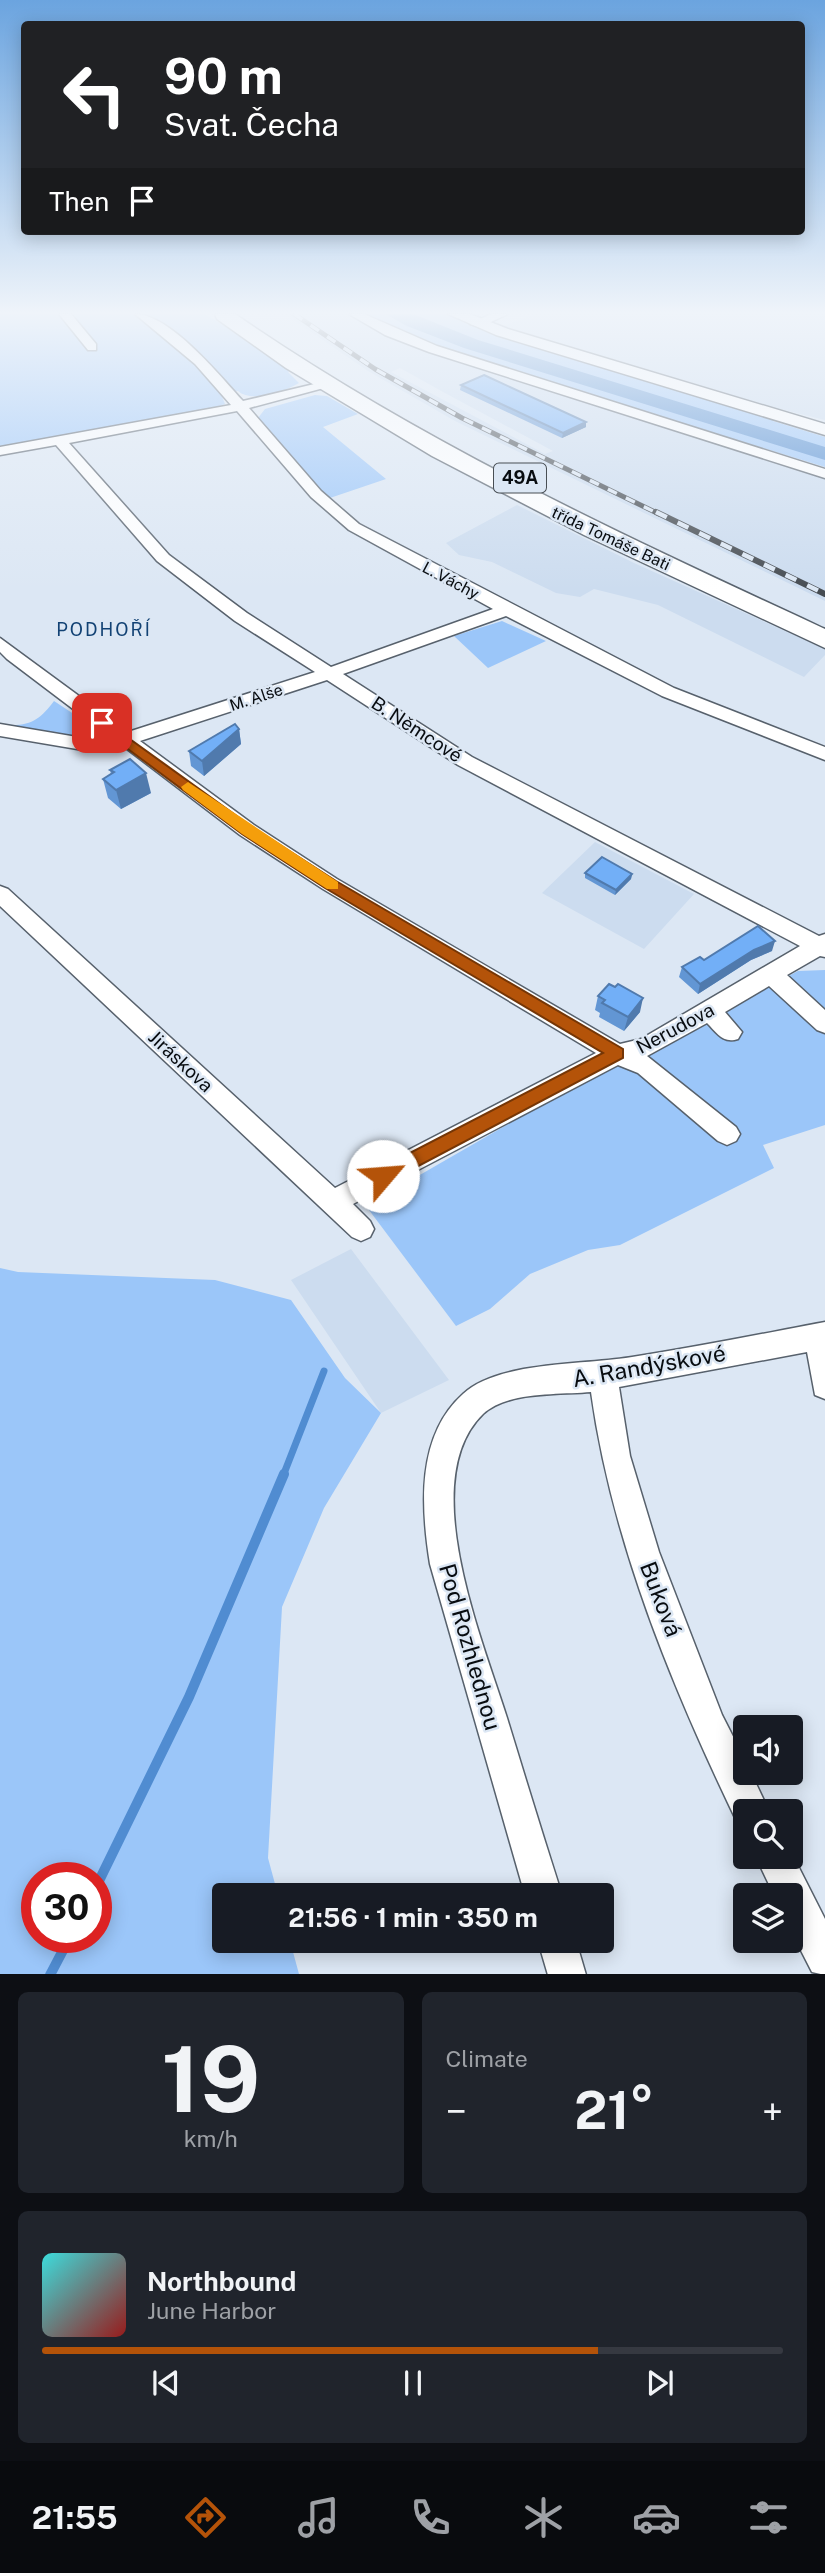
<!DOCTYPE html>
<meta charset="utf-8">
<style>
:root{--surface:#171b24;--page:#20242c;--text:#f1f3f6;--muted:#9ea1a6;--line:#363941;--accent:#b45309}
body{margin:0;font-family:"Public Sans",sans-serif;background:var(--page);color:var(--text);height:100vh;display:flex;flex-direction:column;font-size:26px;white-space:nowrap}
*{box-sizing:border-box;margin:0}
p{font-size:23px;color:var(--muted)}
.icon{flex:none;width:38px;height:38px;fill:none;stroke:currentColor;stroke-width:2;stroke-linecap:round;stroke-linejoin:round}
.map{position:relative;height:1974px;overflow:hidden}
.panel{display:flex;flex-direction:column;gap:18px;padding:18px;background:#0d0f14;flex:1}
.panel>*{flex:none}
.hud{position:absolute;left:21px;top:21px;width:784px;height:214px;border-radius:7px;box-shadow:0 4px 18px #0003;background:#202124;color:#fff;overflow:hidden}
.buttons{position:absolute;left:733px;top:1715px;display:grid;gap:14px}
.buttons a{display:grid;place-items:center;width:70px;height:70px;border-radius:7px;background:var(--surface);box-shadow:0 4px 18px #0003;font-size:35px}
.speed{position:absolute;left:21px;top:1862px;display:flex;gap:14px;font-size:35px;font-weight:700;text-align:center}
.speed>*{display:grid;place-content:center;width:91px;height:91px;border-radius:50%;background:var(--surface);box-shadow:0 4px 18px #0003;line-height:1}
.speed .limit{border:10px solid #d22;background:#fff;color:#111}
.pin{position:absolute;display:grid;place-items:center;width:60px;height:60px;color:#fff;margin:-30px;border-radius:14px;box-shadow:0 4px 10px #0006}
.me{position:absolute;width:77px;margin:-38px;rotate:63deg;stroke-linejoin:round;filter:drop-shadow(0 0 5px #0008)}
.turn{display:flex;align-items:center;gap:24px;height:147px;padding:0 28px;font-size:32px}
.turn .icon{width:91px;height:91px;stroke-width:2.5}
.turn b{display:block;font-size:49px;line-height:60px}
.then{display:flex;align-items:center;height:66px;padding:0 28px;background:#0003;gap:14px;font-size:26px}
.big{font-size:52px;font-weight:700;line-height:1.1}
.panel .widget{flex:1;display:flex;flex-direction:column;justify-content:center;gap:10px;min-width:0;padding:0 24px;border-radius:10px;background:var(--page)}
.panel .dial{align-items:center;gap:0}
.dial b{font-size:91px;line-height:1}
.song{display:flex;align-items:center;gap:21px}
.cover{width:84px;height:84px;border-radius:10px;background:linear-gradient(135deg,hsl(180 70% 55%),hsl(0 70% 35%))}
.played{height:7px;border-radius:4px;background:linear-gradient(90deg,var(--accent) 75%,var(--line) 75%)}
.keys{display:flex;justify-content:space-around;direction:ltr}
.heat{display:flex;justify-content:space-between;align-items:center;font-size:38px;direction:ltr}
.panel .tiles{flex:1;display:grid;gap:18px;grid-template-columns:1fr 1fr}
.widget:last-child{grid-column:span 2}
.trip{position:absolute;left:212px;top:1883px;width:402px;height:70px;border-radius:7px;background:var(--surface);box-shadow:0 4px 18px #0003;font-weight:700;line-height:70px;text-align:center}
.menu{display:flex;height:112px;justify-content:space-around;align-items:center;background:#090b0e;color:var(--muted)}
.menu .icon{width:49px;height:49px}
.menu .active{color:var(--accent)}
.menu b{font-size:32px;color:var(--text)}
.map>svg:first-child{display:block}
</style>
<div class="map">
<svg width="825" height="1975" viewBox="0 0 825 1975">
<rect width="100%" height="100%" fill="#dce7f4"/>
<path fill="#ccdcef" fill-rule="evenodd" d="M285,314H351L355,319L427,352L825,478V601L455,421L368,371ZM400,368L445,393L553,451L545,454L391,372Z
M534,314H825V420L772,407L503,326Z
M517,505L634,563L825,649V655L804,677L658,605L594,589L580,597L556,593L492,562L459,555L446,543Z
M595,842L694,894L644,949L542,893Z
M351,1249L449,1380L381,1413L291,1280Z"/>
<path fill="#9bc6f9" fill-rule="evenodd" d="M0,314H205L295,369L288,372L299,383C284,392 251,403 238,391L221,394L225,404L211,409L0,446Z
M365,314H449L776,418L773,421L825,437V467L438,348Z
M315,395L327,396L358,414L323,427L386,479L327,499L258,418L265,409Z
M502,621L546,641L488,668L454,636Z
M54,701L98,730V736L82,739L9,728V725C32,726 41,718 54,701Z
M825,970V1125L763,1145L774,1168L620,1245L588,1250L530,1274L490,1309L456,1326L366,1206L510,1123L798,971Z
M0,1268L18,1272L215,1280L291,1300L345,1378L381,1413L324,1508L282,1607L268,1858L278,1895H224V1941H290L299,1974H0ZM37,1878H96V1937H37Z"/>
<path fill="#508cd1" d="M385,314H413L478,340L825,447V460L464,348L407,326Z"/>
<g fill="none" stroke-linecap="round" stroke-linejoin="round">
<path stroke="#508cd1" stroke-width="7" d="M283,1476L324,1371"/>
<path stroke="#508cd1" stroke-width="10" d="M96,1887L189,1697L284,1474
M50,1975L70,1937"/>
<defs>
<path id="minor" d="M59,314H71L96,344V350H88Z
M135,314C170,314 220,376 243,401L331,380V386L249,408L321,491L359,524L674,688L825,747V760L662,696L506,616L343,674L472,757L819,936L825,934V957L820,956L787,975L825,1010V1033L817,1030L769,986L725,1012L742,1032L738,1039C723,1044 717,1033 707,1023L647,1056L736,1127L740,1134L736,1141L727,1145L718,1141L638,1073L618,1065L353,1204L370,1221L374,1229L370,1237L361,1241L352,1237L0,906V886L8,889L335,1188L596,1053L323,889L240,835L123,746L83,750L0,736V724L83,738L110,737L7,659L0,652V638L128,732L315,672L235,621L157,561L56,445L0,455V447L231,405L195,364ZM237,411L311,497L349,530L493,609L331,667L247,613L169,555L69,443ZM327,680L458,765L800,946L641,1039L620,1044L337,879L254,825L140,741Z
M349,314H364L437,346L825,469V478L429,352L385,335Z
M491,314H508L480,327L470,324Z
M825,1322V1399L815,1395L807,1352L619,1387L630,1456L659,1552L722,1715L746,1762V1773H751L769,1811H746V1827L738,1824C672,1687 612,1542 591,1392C559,1395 508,1391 483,1414C415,1480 483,1641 507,1718C525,1777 543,1836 562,1895H525L430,1564C421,1508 416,1436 463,1394C498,1361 585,1365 632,1357C697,1347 761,1334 825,1322Z
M791,1852L825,1919V1975L812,1972L791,1931V1895H774L756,1857H791Z
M538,1941H576L586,1975H548Z"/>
<path id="tertiary" d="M448,314H470L508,329L825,424V435L496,335Z"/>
<path id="primary" d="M215,314H235C420,442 622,535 825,629V648L584,535L432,456L286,368L217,319Z"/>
</defs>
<use href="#minor" stroke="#57616c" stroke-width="3"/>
<use href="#tertiary" stroke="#57616c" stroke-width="3"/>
<use href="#primary" stroke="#57616c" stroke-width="3"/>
<use href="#minor" fill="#fff" fill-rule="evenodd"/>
<use href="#tertiary" fill="#fff" fill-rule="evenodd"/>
<use href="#primary" fill="#fff" fill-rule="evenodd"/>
<defs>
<path id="rail-far1" d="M294,314L375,369L462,418L659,514"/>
<path id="rail" d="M656,512L825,594"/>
</defs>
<use href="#rail-far1" stroke="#464c52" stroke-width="5"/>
<use href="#rail" stroke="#464c52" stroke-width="6"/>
<use href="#rail-far1" stroke="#dce7f4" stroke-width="3.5" stroke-dasharray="10" stroke-linecap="butt"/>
<use href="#rail" stroke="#dce7f4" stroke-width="4.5" stroke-dasharray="12" stroke-linecap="butt"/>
</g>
<path fill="#6296d4" d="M461,385L586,422V427L562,438L460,390Z
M239,729L241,744L204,776L191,766L189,751Z
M110,770L151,793L121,809L108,798L103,779L111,774Z
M585,873L632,874L631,879L615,895L585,878Z
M772,951L751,960L698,994L679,977L682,967L704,960Z
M598,996L640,1012L624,1031L599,1017L600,1013L595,1010Z"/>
<path fill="#507aad" d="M586,422V427L562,438L563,433Z
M239,729L241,744L204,776L202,761Z
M146,773L151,793L121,809L116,790Z
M632,874L631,879L615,895L616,890Z
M775,941L772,951L751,960L698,994L700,984L754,950Z
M643,998L640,1012L624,1031L628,1017Z"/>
<path fill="#72aff7" stroke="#507aad" stroke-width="2" d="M484,375L586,422L563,433L461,385Z
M235,724L239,729L202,761L189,751Z
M130,759L146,773L116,790L103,779L114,772L110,770Z
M602,857L632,874L616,890L585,873Z
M758,926L775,941L754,950L700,984L682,967L700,957L704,960Z
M609,984L615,987L618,984L643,998L628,1017L602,1003L605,1000L598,996Z"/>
<linearGradient id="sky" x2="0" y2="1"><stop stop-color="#6ba4df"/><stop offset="0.53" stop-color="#eff4fa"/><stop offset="1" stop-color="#eff4fa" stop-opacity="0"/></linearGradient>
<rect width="825" height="590" fill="url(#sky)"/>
<path fill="#b45309" stroke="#753606" stroke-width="2" d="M102,719L252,827L336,881L623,1049V1058L390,1181H377L374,1176L377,1170L603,1053L325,888L242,834L97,726L95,723Z"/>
<path fill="#f59e0b" d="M188,782L338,882V889H327L242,834L183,790L181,787Z"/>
<g text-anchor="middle" stroke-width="5" stroke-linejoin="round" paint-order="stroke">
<g font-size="16" fill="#080c10" stroke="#dce7f4">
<text transform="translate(611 538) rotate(25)" y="6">třída Tomáše Bati</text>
<text transform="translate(451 580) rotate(28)" y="6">L. Váchy</text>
<text transform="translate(256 697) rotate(-18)" y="6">M. Alše</text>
</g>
<rect fill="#dce7f4" stroke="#484e54" stroke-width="2" x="494" y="463.5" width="52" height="29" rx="5"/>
<g font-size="18" font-weight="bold" fill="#080c10">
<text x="520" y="484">49A</text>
</g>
<g font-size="18" letter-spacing="2" fill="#124274" stroke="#dce7f4">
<text x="104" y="636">PODHOŘÍ</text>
</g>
<g font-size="19" fill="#080c10" stroke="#dce7f4">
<text transform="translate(417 729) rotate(33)" y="7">B. Němcové</text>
<text transform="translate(675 1028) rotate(-28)" y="7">Nerudova</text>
<text transform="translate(181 1061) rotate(43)" y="7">Jiráskova</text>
</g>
<g font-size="23" fill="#080c10" stroke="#dce7f4">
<text transform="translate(649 1366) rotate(-10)" y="8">A. Randýskové</text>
<text transform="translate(661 1599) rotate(69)" y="8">Buková</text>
<text transform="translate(470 1647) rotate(74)" y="8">Pod Rozhlednou</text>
</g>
</g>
</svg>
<div class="buttons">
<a><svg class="icon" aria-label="sound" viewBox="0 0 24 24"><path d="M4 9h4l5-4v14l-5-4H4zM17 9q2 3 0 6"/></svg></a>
<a><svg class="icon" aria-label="search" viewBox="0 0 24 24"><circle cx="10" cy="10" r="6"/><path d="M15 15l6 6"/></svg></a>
<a><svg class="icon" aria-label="layers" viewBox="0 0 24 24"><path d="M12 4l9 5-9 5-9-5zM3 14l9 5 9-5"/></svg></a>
</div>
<div class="speed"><div class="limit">30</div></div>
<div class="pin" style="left:102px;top:723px;background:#d93025"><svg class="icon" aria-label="arrive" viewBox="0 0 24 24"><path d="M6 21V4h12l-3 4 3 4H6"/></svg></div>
<svg class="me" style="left:383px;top:1176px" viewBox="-20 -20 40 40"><circle r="19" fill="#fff"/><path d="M0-13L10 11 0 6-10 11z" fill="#b45309"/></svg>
<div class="trip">21:56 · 1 min · 350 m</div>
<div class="hud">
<div class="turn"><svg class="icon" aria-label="left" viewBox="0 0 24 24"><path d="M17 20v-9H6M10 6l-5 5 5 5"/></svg><div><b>90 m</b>Svat. Čecha</div></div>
<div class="then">Then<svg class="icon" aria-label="arrive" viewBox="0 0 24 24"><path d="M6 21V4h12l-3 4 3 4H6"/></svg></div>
</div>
</div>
<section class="panel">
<div class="tiles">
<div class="widget dial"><b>19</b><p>km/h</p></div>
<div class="widget"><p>Climate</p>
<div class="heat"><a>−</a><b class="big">21°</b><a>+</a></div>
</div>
<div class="widget">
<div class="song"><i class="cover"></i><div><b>Northbound</b><p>June Harbor</p></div></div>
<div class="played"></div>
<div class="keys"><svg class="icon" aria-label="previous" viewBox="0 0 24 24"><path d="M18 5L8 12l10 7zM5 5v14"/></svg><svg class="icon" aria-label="pause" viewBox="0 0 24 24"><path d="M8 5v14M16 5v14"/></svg><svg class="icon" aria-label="next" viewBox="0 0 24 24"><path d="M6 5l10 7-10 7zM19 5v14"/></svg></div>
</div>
</div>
</section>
<nav class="menu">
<b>21:55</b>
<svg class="icon active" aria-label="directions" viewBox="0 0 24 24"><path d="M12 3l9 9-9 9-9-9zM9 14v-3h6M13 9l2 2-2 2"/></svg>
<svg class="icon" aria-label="music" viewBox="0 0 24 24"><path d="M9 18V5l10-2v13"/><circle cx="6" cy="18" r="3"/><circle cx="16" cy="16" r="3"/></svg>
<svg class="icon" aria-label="phone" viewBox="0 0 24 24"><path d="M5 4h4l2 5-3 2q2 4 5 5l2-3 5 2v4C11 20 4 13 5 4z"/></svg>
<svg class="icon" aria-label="climate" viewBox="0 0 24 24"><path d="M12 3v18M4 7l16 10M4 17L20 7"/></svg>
<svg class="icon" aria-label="car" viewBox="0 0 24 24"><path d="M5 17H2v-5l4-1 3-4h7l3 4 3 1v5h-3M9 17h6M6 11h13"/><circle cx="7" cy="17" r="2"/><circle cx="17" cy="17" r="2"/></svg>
<svg class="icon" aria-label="filters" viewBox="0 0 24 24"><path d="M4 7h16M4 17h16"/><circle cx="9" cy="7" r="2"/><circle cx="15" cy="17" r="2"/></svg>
</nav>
